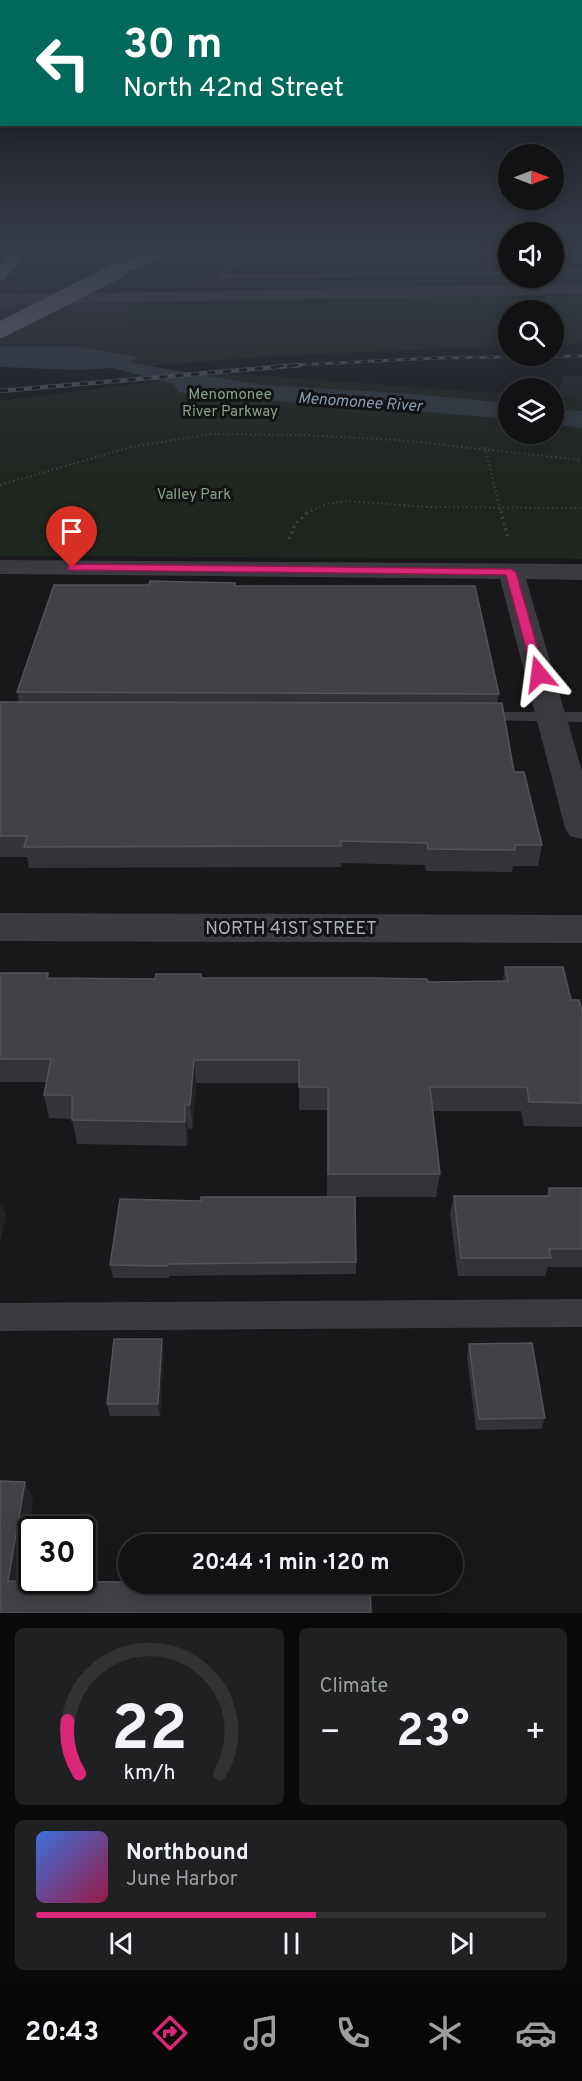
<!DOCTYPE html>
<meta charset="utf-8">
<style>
:root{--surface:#121214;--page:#1f2022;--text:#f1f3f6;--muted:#9c9ea0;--line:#313234;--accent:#db2777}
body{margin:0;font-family:Overpass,sans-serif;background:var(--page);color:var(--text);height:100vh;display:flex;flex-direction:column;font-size:22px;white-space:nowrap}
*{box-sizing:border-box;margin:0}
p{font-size:20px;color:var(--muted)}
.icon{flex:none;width:33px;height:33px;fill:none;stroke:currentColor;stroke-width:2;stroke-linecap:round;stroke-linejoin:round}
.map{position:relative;height:1613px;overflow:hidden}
.side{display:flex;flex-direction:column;gap:15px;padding:15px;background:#0a0a0b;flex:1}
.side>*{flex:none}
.top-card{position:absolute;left:0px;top:0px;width:582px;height:126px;box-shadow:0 3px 15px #0003,0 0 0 2px var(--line);background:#00695c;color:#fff;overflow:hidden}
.needle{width:39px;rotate:90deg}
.buttons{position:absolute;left:498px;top:144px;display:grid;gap:12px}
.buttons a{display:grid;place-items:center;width:66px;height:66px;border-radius:50%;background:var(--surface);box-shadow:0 3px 15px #0003,0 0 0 2px var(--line);font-size:30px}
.speed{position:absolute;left:18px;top:1516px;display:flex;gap:12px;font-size:30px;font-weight:700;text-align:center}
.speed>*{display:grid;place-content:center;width:78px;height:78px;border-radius:50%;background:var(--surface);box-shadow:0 3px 15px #0003,0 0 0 2px var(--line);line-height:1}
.speed .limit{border:3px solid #111;border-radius:9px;background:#fff;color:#111}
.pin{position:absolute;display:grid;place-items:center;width:51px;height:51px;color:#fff;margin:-62px -26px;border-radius:50% 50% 50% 0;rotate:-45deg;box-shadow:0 0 6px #0007}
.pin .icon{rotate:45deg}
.me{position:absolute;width:66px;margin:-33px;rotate:344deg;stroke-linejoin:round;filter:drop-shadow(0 0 4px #0008)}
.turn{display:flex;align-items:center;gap:21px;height:126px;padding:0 24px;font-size:27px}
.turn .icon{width:78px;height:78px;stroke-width:2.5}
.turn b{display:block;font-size:42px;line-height:51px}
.big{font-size:45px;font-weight:700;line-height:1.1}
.side .tile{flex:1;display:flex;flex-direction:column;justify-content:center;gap:9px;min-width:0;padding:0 21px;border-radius:9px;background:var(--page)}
.side .dial{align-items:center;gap:0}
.dial svg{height:156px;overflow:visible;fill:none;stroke:var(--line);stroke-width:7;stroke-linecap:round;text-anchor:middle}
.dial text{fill:var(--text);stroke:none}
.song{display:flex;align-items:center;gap:18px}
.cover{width:72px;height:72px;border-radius:9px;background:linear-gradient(135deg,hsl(220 70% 55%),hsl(340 70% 35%))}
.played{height:6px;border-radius:3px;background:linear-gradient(90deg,var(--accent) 55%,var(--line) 55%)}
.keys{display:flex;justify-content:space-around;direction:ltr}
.heat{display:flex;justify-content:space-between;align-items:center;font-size:33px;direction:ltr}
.side .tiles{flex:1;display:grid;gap:15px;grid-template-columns:1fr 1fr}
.tile:last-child{grid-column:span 2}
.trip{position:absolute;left:118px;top:1534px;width:345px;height:60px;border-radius:30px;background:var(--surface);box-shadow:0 3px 15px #0003,0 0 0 2px var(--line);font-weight:700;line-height:60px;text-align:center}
.tab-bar{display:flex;height:96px;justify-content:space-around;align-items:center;background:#070708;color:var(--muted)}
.tab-bar .icon{width:42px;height:42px}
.tab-bar .active{color:var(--accent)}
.tab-bar b{font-size:27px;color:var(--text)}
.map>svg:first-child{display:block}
</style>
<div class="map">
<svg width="582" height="1613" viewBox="0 0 582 1613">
<rect width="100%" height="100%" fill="#18181a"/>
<path fill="#242427" d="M136,303L124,354L82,347H0V305Z
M563,376H582V401L557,397Z"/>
<path fill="#1f251f" d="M47,250H138L52,290H13Z
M179,250H243L210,276L200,288L91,289L139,266Z
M554,274H582V280L227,287L250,280L508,275V278H554Z
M582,295V343L554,344V310H508V346L272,356L149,366L129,361L137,358L124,354L136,303Z
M222,373L508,394V434H554V397L582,401V559L0,556V401Z"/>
<path fill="#2f373d" d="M0,347H82L138,357L130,362L149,366L262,385L401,393L508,403V419L349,405L205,398L179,392L174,384L112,368L76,370L0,367Z
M554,409L582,411V428L554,424Z"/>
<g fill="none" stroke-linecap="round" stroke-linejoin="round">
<path stroke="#404145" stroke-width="2" stroke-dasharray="1.5 3" stroke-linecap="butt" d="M485,447L501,513
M0,485L131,447L211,434L304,435L397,440L582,460
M307,513L326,504L348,501L428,507L582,508"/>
<path stroke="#404145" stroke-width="3" stroke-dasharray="2 4" stroke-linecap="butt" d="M501,511L508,539
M289,539L295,525L309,511"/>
<path fill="#3a3a3f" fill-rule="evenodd" d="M246,250H255L228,274L508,271V275L217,279V275Z
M582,269V273L554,274V270Z
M482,712H582V722L476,720L474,717L476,714Z
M582,1299V1327L0,1331V1303Z"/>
<path fill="#3a3a3f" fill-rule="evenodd" d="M582,284V294L0,305V295Z
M0,560L582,564V580L526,579L582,771V839L570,836L565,828L500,579L0,574Z
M0,913L582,915V943L0,941Z"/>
<path fill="#66686f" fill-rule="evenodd" d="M13,250H28L5,279L0,281V266Z
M156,250H176L174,253L124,273H114L111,270L114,267Z"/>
<defs>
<path id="rail-far1" d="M277,366L436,358L582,356"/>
<path id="rail" d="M0,391L300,365"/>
</defs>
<use href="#rail-far1" stroke="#4d4e53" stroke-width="3"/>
<use href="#rail" stroke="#4d4e53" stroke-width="4.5"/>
<use href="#rail-far1" stroke="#131315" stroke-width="2" stroke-dasharray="7" stroke-linecap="butt"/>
<use href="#rail" stroke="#131315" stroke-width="3" stroke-dasharray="8" stroke-linecap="butt"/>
<path stroke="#66686f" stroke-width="16" d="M0,330L119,270"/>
</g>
<path fill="#343438" d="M235,586L499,694L497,703L514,772L542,845L538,866H513L512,872L426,871L425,865L341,863V867L29,868L27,857H0V702H19L17,692Z
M505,967L571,1000L582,1011V1127L524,1126L521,1111H433L440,1174L436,1197H355L356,1262V1274L169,1276V1278H113L110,1265L201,1201L327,1197L328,1110H299V1083H196L193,1128L188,1129L187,1146L77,1144L72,1119L49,1118L44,1095L46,1082H0V973H48L49,978L155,979L202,978L428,982L503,981Z
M549,1188H582V1267H548L545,1276H458L450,1214L454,1196H546Z
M469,1344L545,1418L541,1429L476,1430L467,1356Z
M164,1351L160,1416H110L107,1404Z"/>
<path fill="#232326" d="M194,1060L196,1083L193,1128L190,1105Z
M185,1105L188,1129L187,1146L185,1122Z
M1,1203L6,1216L0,1243V1210Z
M162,1339L164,1351L160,1416L158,1404Z
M25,1482L33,1501L17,1598L8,1581Z"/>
<path fill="#414245" stroke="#525357" stroke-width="1.5" d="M150,581L235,583V586H475L499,694L17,692L54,585H149Z
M0,702L502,703L514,772H524L542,845H515V850L428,849L427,843L341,841V846L24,847L27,836H0Z
M505,967H563L571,1000H579L582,1011V1103L529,1102L527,1087H430L440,1174H328V1087H299V1060H194L190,1105H185V1122L72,1120V1095H44L51,1059H0V973H48L47,978L155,979L156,974H201V978H367L427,979L428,982L508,981Z
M549,1188H582V1249H549L551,1258H461L454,1196H550Z
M201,1197H355L356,1262L168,1264L167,1266L110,1265L120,1199L201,1201Z
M114,1339H162L158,1404H107Z
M532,1343L545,1418L479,1419L469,1344Z
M0,1481L25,1482L8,1581L129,1582V1584H143V1588L262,1590V1584H370L371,1613H0Z"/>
<linearGradient id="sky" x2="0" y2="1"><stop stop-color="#0d0d0e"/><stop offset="0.53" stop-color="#373d49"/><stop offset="1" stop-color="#373d49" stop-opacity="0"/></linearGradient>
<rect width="582" height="476" fill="url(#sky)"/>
<path fill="#db2777" stroke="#8e194d" stroke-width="1.5" d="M72,564L511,569L516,572L545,674L539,677L533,674L506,575L68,570V565Z"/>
<g text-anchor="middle" stroke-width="6" stroke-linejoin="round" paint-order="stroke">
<g font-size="15" fill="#85a187" stroke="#131315">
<text x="230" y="399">Menomonee<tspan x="230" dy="17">River Parkway</tspan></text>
<text x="194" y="499">Valley Park</text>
</g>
<g font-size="16" font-style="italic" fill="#879caf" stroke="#131315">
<text transform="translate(360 401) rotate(4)" y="6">Menomonee River</text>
</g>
<g font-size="18" fill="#acb0b8" stroke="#131315">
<text x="291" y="934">NORTH 41ST STREET</text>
</g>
</g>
</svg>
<div class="buttons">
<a><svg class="needle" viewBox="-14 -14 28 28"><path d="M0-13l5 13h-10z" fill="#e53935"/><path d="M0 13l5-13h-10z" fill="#9c9ea0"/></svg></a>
<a><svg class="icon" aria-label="sound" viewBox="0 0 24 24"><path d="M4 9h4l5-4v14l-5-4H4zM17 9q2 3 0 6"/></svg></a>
<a><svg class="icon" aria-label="search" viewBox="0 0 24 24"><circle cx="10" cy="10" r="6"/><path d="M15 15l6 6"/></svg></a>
<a><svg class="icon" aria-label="layers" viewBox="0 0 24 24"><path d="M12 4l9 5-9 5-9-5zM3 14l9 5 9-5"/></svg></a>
</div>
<div class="speed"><div class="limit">30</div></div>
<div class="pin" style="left:72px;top:568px;background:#d93025"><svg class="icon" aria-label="arrive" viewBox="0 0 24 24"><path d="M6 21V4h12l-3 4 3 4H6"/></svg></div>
<svg class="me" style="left:539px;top:674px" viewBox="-20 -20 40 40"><path d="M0-17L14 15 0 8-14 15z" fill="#db2777" stroke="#fff" stroke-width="4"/></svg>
<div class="trip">20:44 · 1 min · 120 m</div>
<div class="top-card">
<div class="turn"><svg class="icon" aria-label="left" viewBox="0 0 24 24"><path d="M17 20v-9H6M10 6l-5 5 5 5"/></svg><div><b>30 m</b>North 42nd Street</div></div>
</div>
</div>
<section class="side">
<div class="tiles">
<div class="tile dial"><svg viewBox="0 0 100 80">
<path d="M14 69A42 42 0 1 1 86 69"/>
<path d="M14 69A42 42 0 0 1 8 42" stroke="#db2777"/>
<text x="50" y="56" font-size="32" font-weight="700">22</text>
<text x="50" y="72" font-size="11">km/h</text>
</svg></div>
<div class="tile"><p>Climate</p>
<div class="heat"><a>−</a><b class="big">23°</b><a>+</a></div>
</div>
<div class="tile">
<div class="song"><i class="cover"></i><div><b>Northbound</b><p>June Harbor</p></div></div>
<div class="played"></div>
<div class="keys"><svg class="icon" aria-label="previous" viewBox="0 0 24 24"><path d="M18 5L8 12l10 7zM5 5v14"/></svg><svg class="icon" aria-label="pause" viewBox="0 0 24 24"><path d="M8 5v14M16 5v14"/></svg><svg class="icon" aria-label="next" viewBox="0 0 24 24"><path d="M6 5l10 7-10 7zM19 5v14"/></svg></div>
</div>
</div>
</section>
<nav class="tab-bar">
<b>20:43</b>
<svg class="icon active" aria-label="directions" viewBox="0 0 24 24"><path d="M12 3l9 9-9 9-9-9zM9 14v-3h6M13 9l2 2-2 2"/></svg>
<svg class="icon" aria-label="music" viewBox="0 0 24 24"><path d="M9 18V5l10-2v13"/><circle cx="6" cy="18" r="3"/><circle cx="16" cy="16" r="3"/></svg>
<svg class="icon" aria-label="phone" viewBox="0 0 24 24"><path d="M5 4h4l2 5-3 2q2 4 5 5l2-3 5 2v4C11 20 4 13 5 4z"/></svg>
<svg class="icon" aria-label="climate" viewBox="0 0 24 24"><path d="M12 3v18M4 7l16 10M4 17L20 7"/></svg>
<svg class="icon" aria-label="car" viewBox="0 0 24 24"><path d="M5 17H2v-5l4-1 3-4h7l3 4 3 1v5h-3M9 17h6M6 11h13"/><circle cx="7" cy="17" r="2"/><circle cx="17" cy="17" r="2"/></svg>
</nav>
